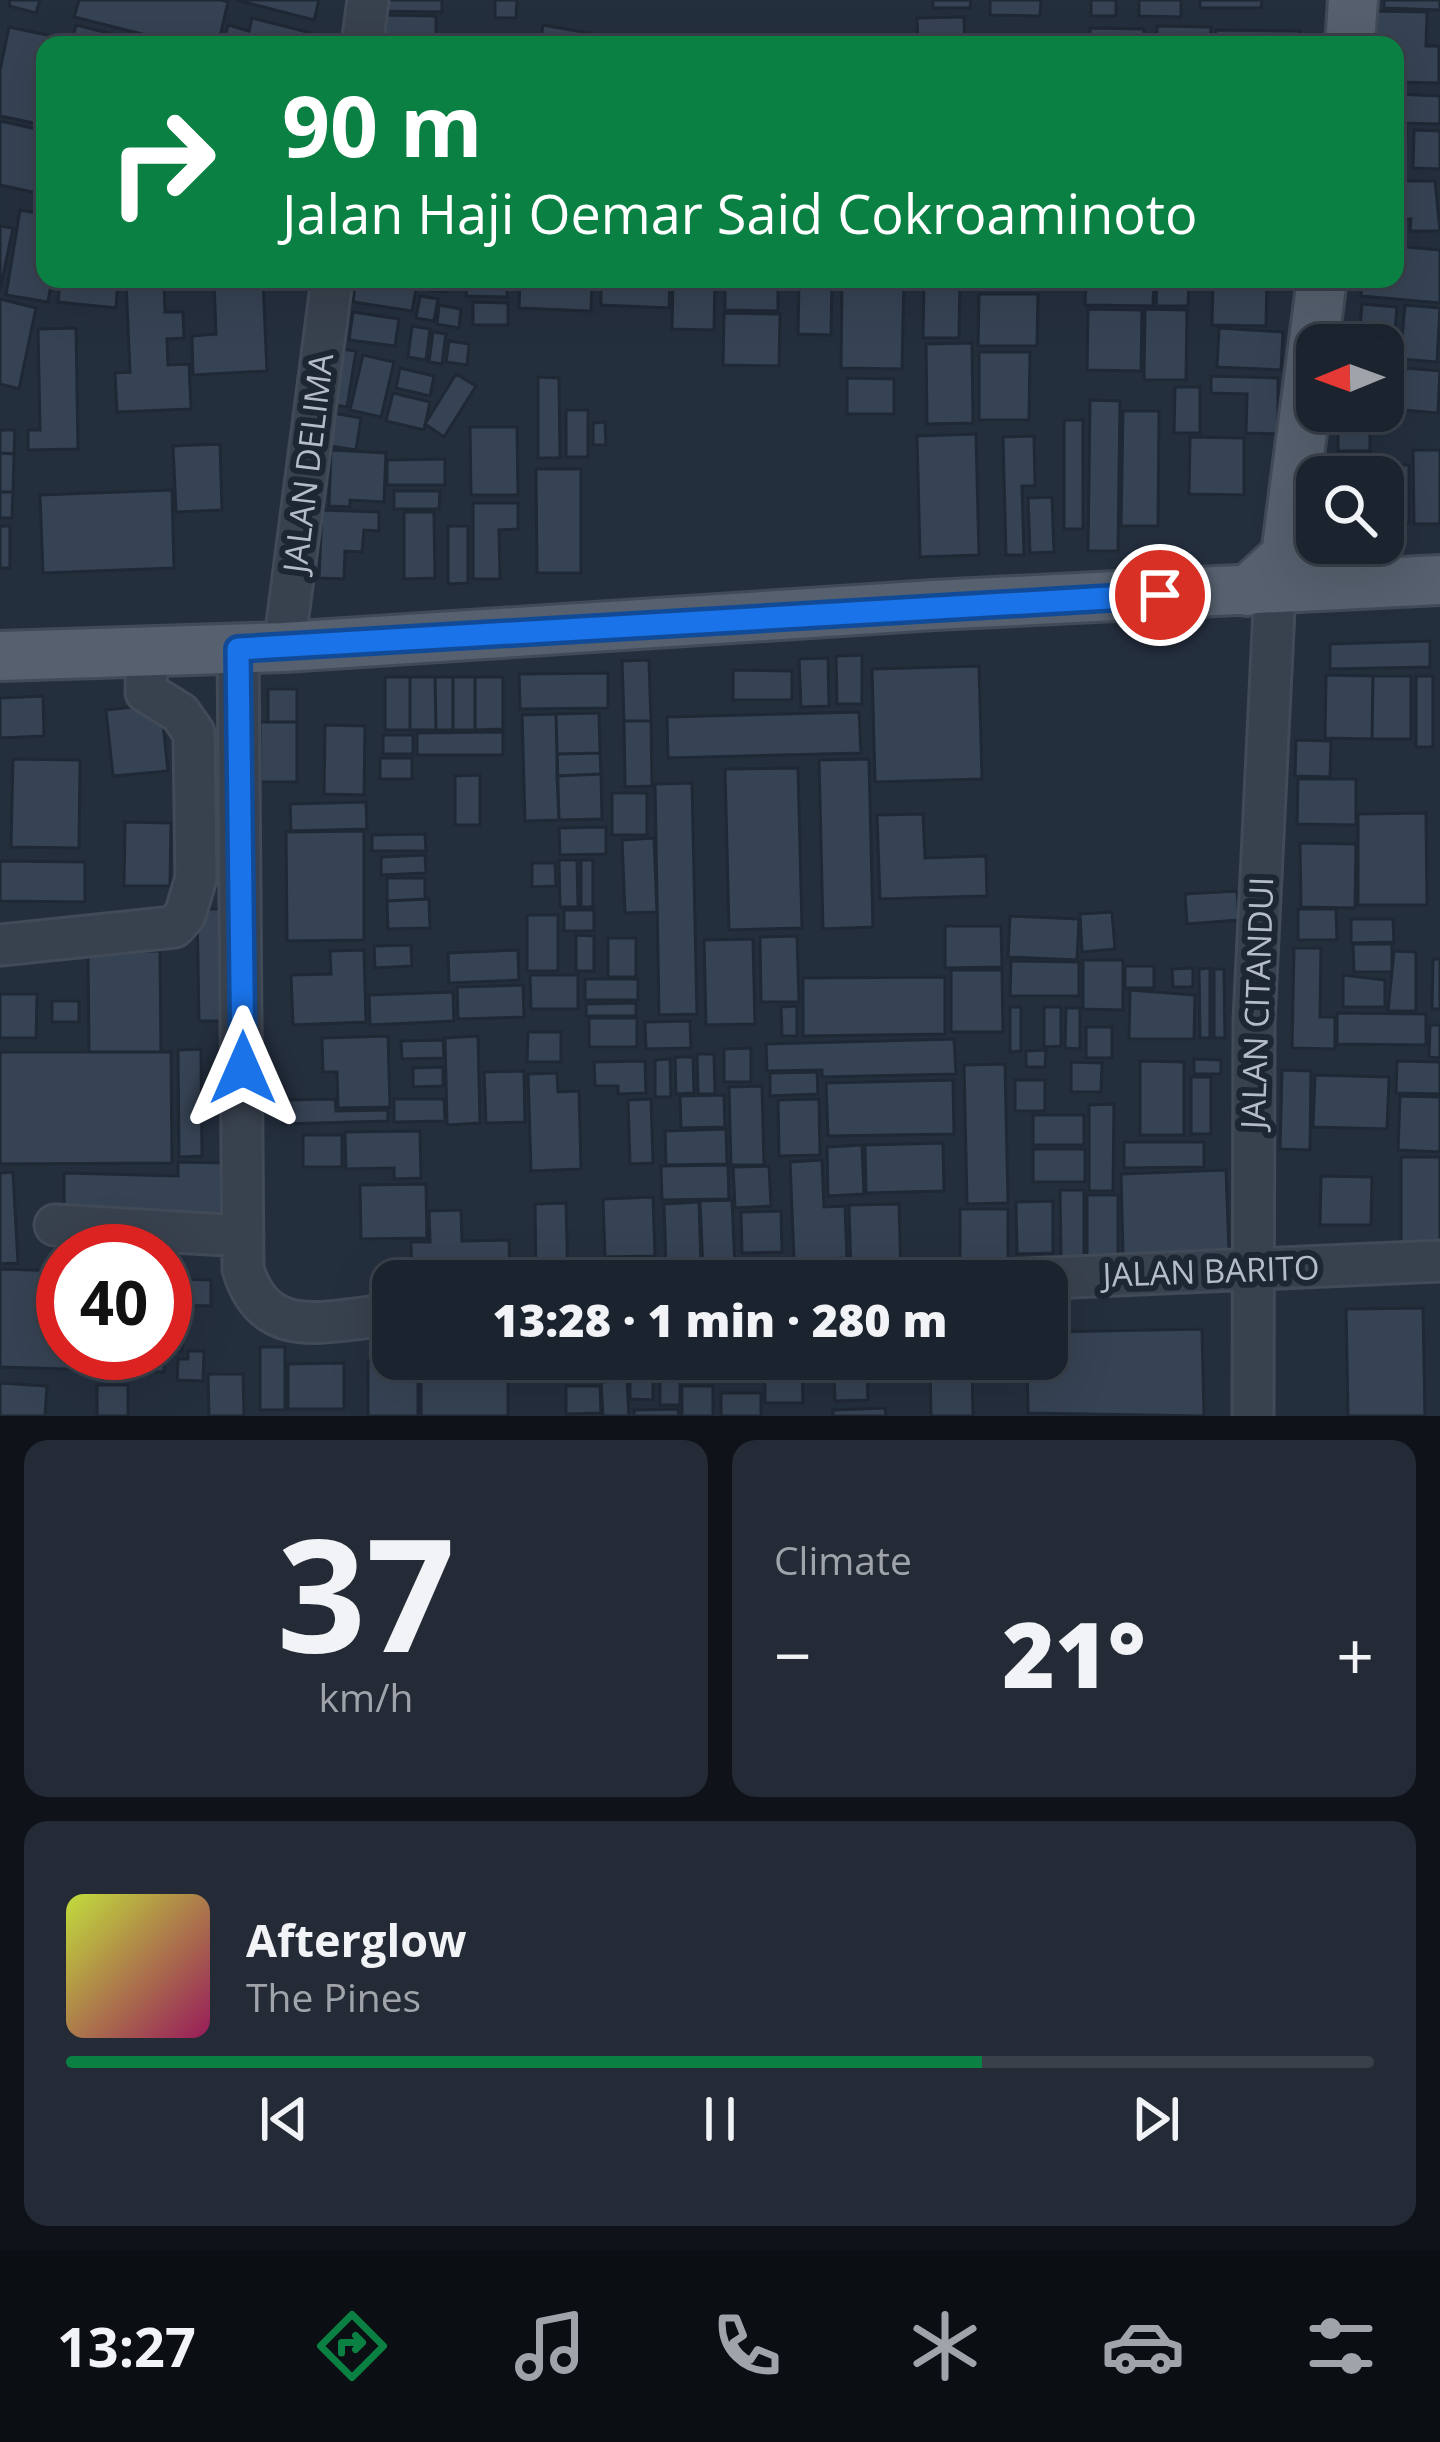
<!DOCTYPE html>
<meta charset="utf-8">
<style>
:root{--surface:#1b232e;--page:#242b36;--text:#f1f3f6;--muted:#a0a4aa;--line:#39404a;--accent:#0b8043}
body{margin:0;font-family:"Open Sans",sans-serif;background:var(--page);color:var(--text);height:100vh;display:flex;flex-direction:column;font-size:45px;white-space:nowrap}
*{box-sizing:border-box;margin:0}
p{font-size:39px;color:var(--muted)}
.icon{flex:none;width:66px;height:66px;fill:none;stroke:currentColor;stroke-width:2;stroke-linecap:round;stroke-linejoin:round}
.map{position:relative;height:1416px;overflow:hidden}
.details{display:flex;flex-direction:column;gap:24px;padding:24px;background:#0f1319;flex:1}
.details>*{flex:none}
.top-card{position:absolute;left:36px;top:36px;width:1368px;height:252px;border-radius:24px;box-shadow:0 12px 48px #0002,0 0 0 3px var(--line);background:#0b8043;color:#fff;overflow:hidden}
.needle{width:78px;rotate:269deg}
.tools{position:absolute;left:1296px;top:324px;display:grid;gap:24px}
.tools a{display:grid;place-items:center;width:108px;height:108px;border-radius:24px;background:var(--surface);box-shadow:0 12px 48px #0002,0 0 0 3px var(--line);font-size:60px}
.speed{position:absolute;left:36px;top:1224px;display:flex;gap:24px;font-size:60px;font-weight:700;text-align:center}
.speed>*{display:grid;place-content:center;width:156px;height:156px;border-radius:50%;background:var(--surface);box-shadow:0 12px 48px #0002,0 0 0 3px var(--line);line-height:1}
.speed .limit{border:18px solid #d22;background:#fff;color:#111}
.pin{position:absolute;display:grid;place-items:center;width:102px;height:102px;color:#fff;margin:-51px;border:6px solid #fff;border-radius:50%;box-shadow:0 3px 12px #0007}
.me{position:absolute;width:132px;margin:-66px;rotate:0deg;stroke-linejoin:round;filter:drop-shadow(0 0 9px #0008)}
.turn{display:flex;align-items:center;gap:42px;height:252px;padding:0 48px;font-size:54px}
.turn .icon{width:156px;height:156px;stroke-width:2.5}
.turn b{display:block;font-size:84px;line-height:102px}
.big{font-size:90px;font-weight:800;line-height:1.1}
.details .tile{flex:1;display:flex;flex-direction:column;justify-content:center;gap:18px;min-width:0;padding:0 42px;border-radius:24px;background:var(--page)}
.details .dial{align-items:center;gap:0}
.dial b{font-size:156px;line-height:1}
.song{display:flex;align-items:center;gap:36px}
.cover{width:144px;height:144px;border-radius:18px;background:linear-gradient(135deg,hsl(70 70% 55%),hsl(330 70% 35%))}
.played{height:12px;border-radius:6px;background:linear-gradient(90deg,var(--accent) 70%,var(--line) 70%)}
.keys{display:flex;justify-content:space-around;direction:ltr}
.heat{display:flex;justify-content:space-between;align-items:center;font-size:66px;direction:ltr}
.details .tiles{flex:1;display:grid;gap:24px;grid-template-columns:1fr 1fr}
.tile:last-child{grid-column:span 2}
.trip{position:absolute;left:372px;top:1260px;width:696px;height:120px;border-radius:24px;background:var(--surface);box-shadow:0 12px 48px #0002,0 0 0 3px var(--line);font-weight:800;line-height:120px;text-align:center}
.tabs{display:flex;height:192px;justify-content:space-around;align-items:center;background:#0b0e12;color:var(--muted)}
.tabs .icon{width:84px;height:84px}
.tabs .active{color:var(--accent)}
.tabs b{font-size:54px;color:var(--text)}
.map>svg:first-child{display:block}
</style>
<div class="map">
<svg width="1440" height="1416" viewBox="0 0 1440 1416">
<rect width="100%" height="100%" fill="#242f3e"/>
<path fill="#364354" stroke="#1f2835" stroke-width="3" d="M10,0H40L36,13L9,6Z
M79,0H221L228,2L218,45H186L74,17Z
M236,0H319L314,20Z
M376,0H442V12L376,11Z
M495,0H517L516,18H495Z
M933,0H971L970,8H933Z
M990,0H1041L1040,16L990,15Z
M1091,0H1116V16H1091Z
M1139,0H1181V17L1139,16Z
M1200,0H1262L1261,8H1200Z
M1384,0H1440V10L1384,8Z
M1370,11L1427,12L1426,46H1439V83L1395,82V45H1370Z
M384,15L436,16V45H383Z
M964,17L965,45H918L917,18Z
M252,18L315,34L313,42L320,45H223L228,25L249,31Z
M76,25L127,38L126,45H71Z
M543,25L633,41L632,45H540Z
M1157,26L1211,27L1210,45H1157Z
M9,27L61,38L60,45H45L43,125L0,116V70Z
M1090,28L1144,29V45H1090Z
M1216,30L1300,31L1299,45H1215Z
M482,37H526V45H482Z
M903,38L904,45H829L828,40Z
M1395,94L1440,96V124L1395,123Z
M0,121L45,131L37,193L0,185Z
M1395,127L1406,128L1405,171H1395Z
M1414,130L1440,131V169L1413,168Z
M1395,181H1435L1440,231H1410L1411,219H1395Z
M20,210L42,214L36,251L45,253V279H52L48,302L6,295Z
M0,226L13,228L0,290Z
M1395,246L1440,250V303L1361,296L1362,279H1395Z
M60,279H118L116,308L58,302Z
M422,279H448L446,292L421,289Z
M467,279H507V297L466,296Z
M520,279H592L591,311L519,308Z
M601,279H670L669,308L601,305Z
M673,279H715L714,330L672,329Z
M725,279H778V311L725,310Z
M799,279H832L831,335L798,334Z
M842,279H904L902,369L841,368Z
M924,279H960L959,338H923Z
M1086,279H1154L1153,306L1085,305Z
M1157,279H1189L1188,306H1156Z
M1213,279H1267L1266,326L1212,325Z
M164,280L165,312H183L184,338L167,339L168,365L189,364L191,409L117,412L115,373L130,372L126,282Z
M356,280L416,289L412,311L353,302Z
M263,281L267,371L193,375L192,336L216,334L214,283Z
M979,294H1038L1037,346H978Z
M420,296L438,299L434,321L416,318Z
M0,299L36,308L19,389L0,384Z
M473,302L508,303V325H473Z
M1362,304L1397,307L1394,342L1359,339Z
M439,305L461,309L459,328L437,324Z
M1405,305L1440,308L1437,362L1400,359Z
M1088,309L1142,310L1141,371L1087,370Z
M1145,309L1187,310L1186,380H1144Z
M353,312L399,319L395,346L349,340Z
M724,313L780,314L779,366L723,365Z
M412,326L430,329L426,360L408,357Z
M76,328L78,449L28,450V430H40L38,329Z
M1219,328L1283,332L1281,370L1217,367Z
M433,332L446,334L442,364L429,362Z
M449,341L469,344L467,365L446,362Z
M972,343L973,423L927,424L926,344Z
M325,347L356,351L347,407L317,402Z
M979,352H1030L1029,420H979Z
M363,355L394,362L381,417L350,410Z
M1383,362L1400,364L1397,407L1383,406Z
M400,368L434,376L430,396L396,388Z
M1406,368L1440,371L1438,413L1402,410Z
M456,374L476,386L444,437L425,424Z
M1211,376L1278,378V434L1246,433L1247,394L1211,393Z
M538,377L559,378L560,458H538Z
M847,378L894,379V414H847Z
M1175,387H1200V433H1174Z
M393,393L430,402L424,430L386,421Z
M1090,400L1120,401L1118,551H1088Z
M566,410H588V457H566Z
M322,411L361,418L356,450L317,444Z
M1123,411H1159L1158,526H1121Z
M1328,412L1352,413V423H1328Z
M1064,420H1083V529H1064Z
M605,422L606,445H593V423Z
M470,427H517L518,495H471Z
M1370,427V451H1338V428Z
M0,430H15L14,454L0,453Z
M976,434L979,555L920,557L917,436Z
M1034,436L1035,486H1022L1024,555H1006L1003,437Z
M1190,437L1244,438V495L1189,494Z
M220,444L222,510L176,512L173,446Z
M331,450L386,453L384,502L350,500V507L329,506Z
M1413,450H1440V524H1414Z
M0,453L14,454L13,492H0Z
M445,459V485H387V460Z
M1395,465H1409V523H1395Z
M1375,466H1391V515H1383V477H1375Z
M536,469H581V573H537Z
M172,490L174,568L43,573L40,495Z
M394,491H440L439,509H394Z
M0,492H13L12,518H0Z
M1052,497L1054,552L1030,553L1028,498Z
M473,503H518V529L499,530L500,579H473Z
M322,510L379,512V531L364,530L362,552L345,551L344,579L319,578Z
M404,512H434L435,578L404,579Z
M0,526H10V568H0Z
M448,526H468V583L448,584Z
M1430,641V667L1330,669V644Z
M862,655V704H837L836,656Z
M828,658L829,706L801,707L799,659Z
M649,660L651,721H624L622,661Z
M979,666L982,779L875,782L872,669Z
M733,670L792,671V700H733Z
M608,673V708L520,709L519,674Z
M1326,675L1373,676L1372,739L1325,738Z
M1373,676H1411V739H1372Z
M1416,676H1433V747H1416Z
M385,677H410V730H385Z
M410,677H435L436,730H410Z
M435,677H453V730H436Z
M453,677H475V730H453Z
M475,677H503V729L475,730Z
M268,689H297V722H268Z
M43,696L44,736L0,738V698Z
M161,704L168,771L113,776L106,710Z
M859,712L861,753L668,758L667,717Z
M599,713L600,753L557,754L556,714Z
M556,714L559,820L525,821L522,715Z
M624,721H651L652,786L625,787Z
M260,722H297V782H260Z
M325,725L365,726L364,795L324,794Z
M503,732V755H417V733Z
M383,735H413V754H383Z
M1296,740L1331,741L1330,777L1295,776Z
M600,753L601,774L557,776V754Z
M380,758H412V779H380Z
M13,759L80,760L79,848L11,847Z
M869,759L873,927L823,929L819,760Z
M798,768L802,928L729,930L725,769Z
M601,774L602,819L559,820L557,776Z
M480,775V825H455V776Z
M1298,779H1356V825L1297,824Z
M692,783L697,1014L659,1015L655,784Z
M612,793H647V835H612Z
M366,802L367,829L291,831L290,804Z
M1426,813L1427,905H1358V814Z
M923,814L925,858L986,856L987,896L880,899L877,815Z
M125,822L171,823L170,886H124Z
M606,827V854L560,855L559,828Z
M364,831V940L287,941L286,832Z
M425,834L426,851H372V835Z
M654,838L657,912L625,913L622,840Z
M1300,843L1356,844L1355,908L1301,907Z
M425,855L426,873L381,875V857Z
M559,860H577L578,907H560Z
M581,860H593V907H581Z
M0,861L85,862V902L0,901Z
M532,863H555L556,886L532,887Z
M387,878H425V899L387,901Z
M1237,891L1239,920L1187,924L1185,894Z
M429,899L430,928L388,929L387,901Z
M197,909H228L229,1021H199Z
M1298,909H1336L1337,940H1298Z
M564,910H594V931H564Z
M1112,912L1115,949L1082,952L1080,914Z
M527,915H558V971H527Z
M1010,916L1079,919L1077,960L1008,957Z
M1351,919H1393L1394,942L1351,943Z
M945,926H1001L1002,967L945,968Z
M576,935L594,936V971H576Z
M797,936L799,1002H761L760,937Z
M608,938H636V977H608Z
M753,939L755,1024L706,1025L704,940Z
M1353,944H1392V972H1354Z
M411,945L412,966L375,968L374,946Z
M1294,948H1321L1320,1017H1335V1049L1292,1048Z
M364,950L366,1022L293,1025L291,975L331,974L330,951Z
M518,950L519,980L449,983L448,953Z
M88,951H160L161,1052H89Z
M1394,951L1416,952V1011H1388Z
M1433,959H1440V1009H1432Z
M1083,960H1123V1010L1083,1009Z
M1011,961L1079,962V996H1010Z
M1125,966H1154V988H1125Z
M1193,968V987H1173L1172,969Z
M1210,968V1038H1200L1199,969Z
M1214,969H1224L1225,1038H1214Z
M951,970H1002L1003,1032H951Z
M530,975H578V1009H531Z
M1343,975L1385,980V1007H1343Z
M945,977V1034L803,1036V978Z
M585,979H638V1000H585Z
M523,985L524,1017L458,1019L457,987Z
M1130,990L1195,995L1194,1039H1129Z
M453,992L454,1021L370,1025L369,995Z
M0,994H37L36,1038H0Z
M52,1001H79V1022H52Z
M636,1003V1016H586V1004Z
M797,1006V1036H782L781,1007Z
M1010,1007H1021V1051L1010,1052Z
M1044,1007H1061V1046L1044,1047Z
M1066,1008H1080V1049L1065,1048Z
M1337,1013L1426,1014V1045L1337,1044Z
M589,1018H637V1047H589Z
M690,1021L691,1048L646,1049L645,1022Z
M1430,1025H1440V1058L1429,1057Z
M1086,1027H1112V1058H1086Z
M528,1032H561V1062H527Z
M388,1036L390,1107L338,1108L337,1072H323L322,1038Z
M478,1036L480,1123L447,1125L445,1038Z
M954,1039L956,1074L822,1077V1070L767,1071L766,1044Z
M443,1040L444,1058L402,1059L401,1041Z
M751,1048V1082H724V1049Z
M201,1049L202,1156L179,1157L178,1050Z
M1046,1050L1045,1067H1026V1051Z
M0,1052H171L172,1163L0,1164Z
M697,1054H714L715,1094H698Z
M675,1057H693L694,1093L676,1094Z
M670,1059L671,1097H655V1060Z
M1194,1059L1221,1060V1074H1194Z
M645,1061L646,1093L618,1094V1086H595L594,1062Z
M1140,1061L1184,1062V1135H1140Z
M1397,1061L1440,1062V1094L1396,1093Z
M1071,1062L1102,1063L1101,1092H1071Z
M1005,1064L1008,1203L967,1204L964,1065Z
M443,1067V1086L413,1087V1068Z
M1282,1070L1311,1071L1310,1150L1280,1149Z
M524,1071L525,1122L486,1123L484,1072Z
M817,1072L818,1094L770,1096V1073Z
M557,1073L558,1092L579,1091L581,1169L531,1171L528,1074Z
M1315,1075L1389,1077L1387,1129L1313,1127Z
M1191,1077H1211V1134H1191Z
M953,1080L954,1134L828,1136L826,1083Z
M1015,1080H1045V1111H1015Z
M762,1086L764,1165H731L729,1087Z
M724,1095L725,1127L681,1128L680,1096Z
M1400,1096L1440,1097V1152L1398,1150Z
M335,1099L336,1111L388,1110V1121L284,1124L283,1100Z
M394,1099H444L445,1121L394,1122Z
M651,1099L653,1163L630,1164L628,1100Z
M819,1099L820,1155L779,1156L778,1100Z
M1114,1104L1113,1191H1089V1105Z
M1033,1115H1084V1145H1033Z
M726,1129L727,1164L666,1165L665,1131Z
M420,1131L421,1178L394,1179V1168L346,1169L345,1132Z
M303,1135H342V1167H303Z
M1124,1142H1204V1167L1124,1168Z
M943,1143L944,1191L866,1193L865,1145Z
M862,1145L864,1194L828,1196L827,1147Z
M1033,1149H1085V1182H1033Z
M1401,1157H1440V1250L1401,1251Z
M822,1160L824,1207L845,1206L847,1258L794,1260L790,1162Z
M178,1162L223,1163L222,1236L64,1220V1173L178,1176Z
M728,1165L729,1199L662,1200L661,1166Z
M769,1166L771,1206L735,1208L733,1167Z
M1226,1170L1229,1251L1123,1255L1121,1174Z
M13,1172L18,1263L0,1264V1173Z
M1321,1176L1372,1177L1371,1225H1320Z
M426,1184L427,1238L361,1239L360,1185Z
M1060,1190H1084V1257H1061Z
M1087,1195H1118V1257H1087Z
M653,1197L655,1256L605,1257L603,1199Z
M732,1200L735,1268L703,1269L700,1201Z
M1053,1201V1253L1017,1254L1016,1202Z
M699,1202L701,1266L666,1268L664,1204Z
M566,1203L568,1281H536L535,1204Z
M899,1204L901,1274L851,1275L849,1205Z
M960,1209H1008V1266H960Z
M461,1210L462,1241L509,1240L510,1281H412L411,1242H430L429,1211Z
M781,1211L782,1252L742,1253L741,1212Z
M0,1269L63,1271V1353H165L164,1372L0,1367Z
M165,1273V1310H184L182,1351H165Z
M176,1279L211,1280V1306L176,1305Z
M1423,1308L1425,1416H1348L1346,1309Z
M1202,1329L1204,1416L1028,1413L1027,1359H1047V1332Z
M260,1347H285V1410H260Z
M188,1351H204L203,1381L177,1380L178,1359H188Z
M630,1359H653V1400L630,1399Z
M660,1359H680V1405H660Z
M685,1359H738V1379L686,1381Z
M765,1359H802L803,1403H765Z
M972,1359L973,1416H931L930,1360Z
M508,1360V1416H421V1361Z
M368,1361H418V1416H368Z
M344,1363V1409H288V1364Z
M208,1374H243L244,1416H209Z
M867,1374L868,1400L835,1401L834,1375Z
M627,1381L629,1416H603L601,1382Z
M0,1383L47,1386L45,1416H0Z
M97,1385H128V1416H97Z
M566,1386H600L601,1413L566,1414Z
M682,1386H713V1416H682Z
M721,1393H761V1416H721Z
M885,1408L886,1416H833V1410Z
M678,1409L679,1416H634V1410Z"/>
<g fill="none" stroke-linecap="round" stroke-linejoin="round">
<defs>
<path id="minor" d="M362,45L368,0
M284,647L332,279
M238,648L243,1269C266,1345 328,1319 393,1315
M0,945L174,927L185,915L196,878L194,733L180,713L146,692L147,651
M55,1225L243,1236
M981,1281L1440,1261
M1253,1416L1254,1021L1275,589"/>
<path id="major" d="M1350,45L1353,0
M1247,591L1286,555L1322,279
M0,656L284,647L934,605L1440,580"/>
</defs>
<use href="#minor" stroke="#414a57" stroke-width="45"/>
<use href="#major" stroke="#414a57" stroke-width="54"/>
<use href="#minor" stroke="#38414e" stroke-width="39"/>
<use href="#major" stroke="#56606e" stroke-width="48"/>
</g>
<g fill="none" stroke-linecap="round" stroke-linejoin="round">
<defs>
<path id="route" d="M243,1068L238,649L1160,595"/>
</defs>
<use href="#route" stroke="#114b97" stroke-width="30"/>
<use href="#route" stroke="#1a73e8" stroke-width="21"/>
</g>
<g text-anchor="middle" stroke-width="12" stroke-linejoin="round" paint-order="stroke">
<g font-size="33" fill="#b4bcc9" stroke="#1d2633">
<text transform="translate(308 463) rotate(-83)" y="12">JALAN DELIMA</text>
<text transform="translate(1257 1003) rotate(-88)" y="12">JALAN CITANDUI</text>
<text transform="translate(1211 1271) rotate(-2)" y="12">JALAN BARITO</text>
</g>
</g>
</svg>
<div class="tools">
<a><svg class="needle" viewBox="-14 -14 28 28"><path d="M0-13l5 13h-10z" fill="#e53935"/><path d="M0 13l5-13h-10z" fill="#a0a4aa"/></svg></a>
<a><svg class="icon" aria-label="search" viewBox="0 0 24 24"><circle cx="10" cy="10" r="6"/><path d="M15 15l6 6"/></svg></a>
</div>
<div class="speed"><div class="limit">40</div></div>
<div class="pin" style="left:1160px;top:595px;background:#d93025"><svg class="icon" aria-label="arrive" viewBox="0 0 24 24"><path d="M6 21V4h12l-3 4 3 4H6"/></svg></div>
<svg class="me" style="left:243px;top:1068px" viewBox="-20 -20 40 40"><path d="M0-17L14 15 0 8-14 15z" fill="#1a73e8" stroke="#fff" stroke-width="4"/></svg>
<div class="trip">13:28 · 1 min · 280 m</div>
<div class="top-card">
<div class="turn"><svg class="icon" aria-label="right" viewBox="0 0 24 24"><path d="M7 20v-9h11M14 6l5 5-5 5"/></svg><div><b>90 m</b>Jalan Haji Oemar Said Cokroaminoto</div></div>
</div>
</div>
<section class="details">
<div class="tiles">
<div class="tile dial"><b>37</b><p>km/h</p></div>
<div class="tile"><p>Climate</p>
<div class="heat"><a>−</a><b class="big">21°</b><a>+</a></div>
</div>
<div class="tile">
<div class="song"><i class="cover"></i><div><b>Afterglow</b><p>The Pines</p></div></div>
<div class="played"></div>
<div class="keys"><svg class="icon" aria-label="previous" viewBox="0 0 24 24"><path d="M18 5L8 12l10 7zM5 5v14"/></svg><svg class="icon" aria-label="pause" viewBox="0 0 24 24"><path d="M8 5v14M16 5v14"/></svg><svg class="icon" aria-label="next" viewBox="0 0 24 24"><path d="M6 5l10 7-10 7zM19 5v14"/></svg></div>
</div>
</div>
</section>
<nav class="tabs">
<b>13:27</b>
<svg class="icon active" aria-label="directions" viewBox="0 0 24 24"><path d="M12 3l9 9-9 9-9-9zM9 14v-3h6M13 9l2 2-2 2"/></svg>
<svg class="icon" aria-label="music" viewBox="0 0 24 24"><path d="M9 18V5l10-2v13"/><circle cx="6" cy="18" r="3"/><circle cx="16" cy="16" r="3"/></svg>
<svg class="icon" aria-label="phone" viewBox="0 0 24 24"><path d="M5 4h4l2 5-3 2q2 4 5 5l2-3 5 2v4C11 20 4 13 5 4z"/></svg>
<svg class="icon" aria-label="climate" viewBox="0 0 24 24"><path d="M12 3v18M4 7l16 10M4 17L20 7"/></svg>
<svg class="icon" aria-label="car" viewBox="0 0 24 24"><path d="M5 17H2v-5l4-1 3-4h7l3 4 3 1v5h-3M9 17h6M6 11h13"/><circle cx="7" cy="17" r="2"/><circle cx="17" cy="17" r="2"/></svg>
<svg class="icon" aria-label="filters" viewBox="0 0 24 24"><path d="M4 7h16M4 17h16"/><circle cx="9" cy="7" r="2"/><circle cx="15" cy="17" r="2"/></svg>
</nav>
